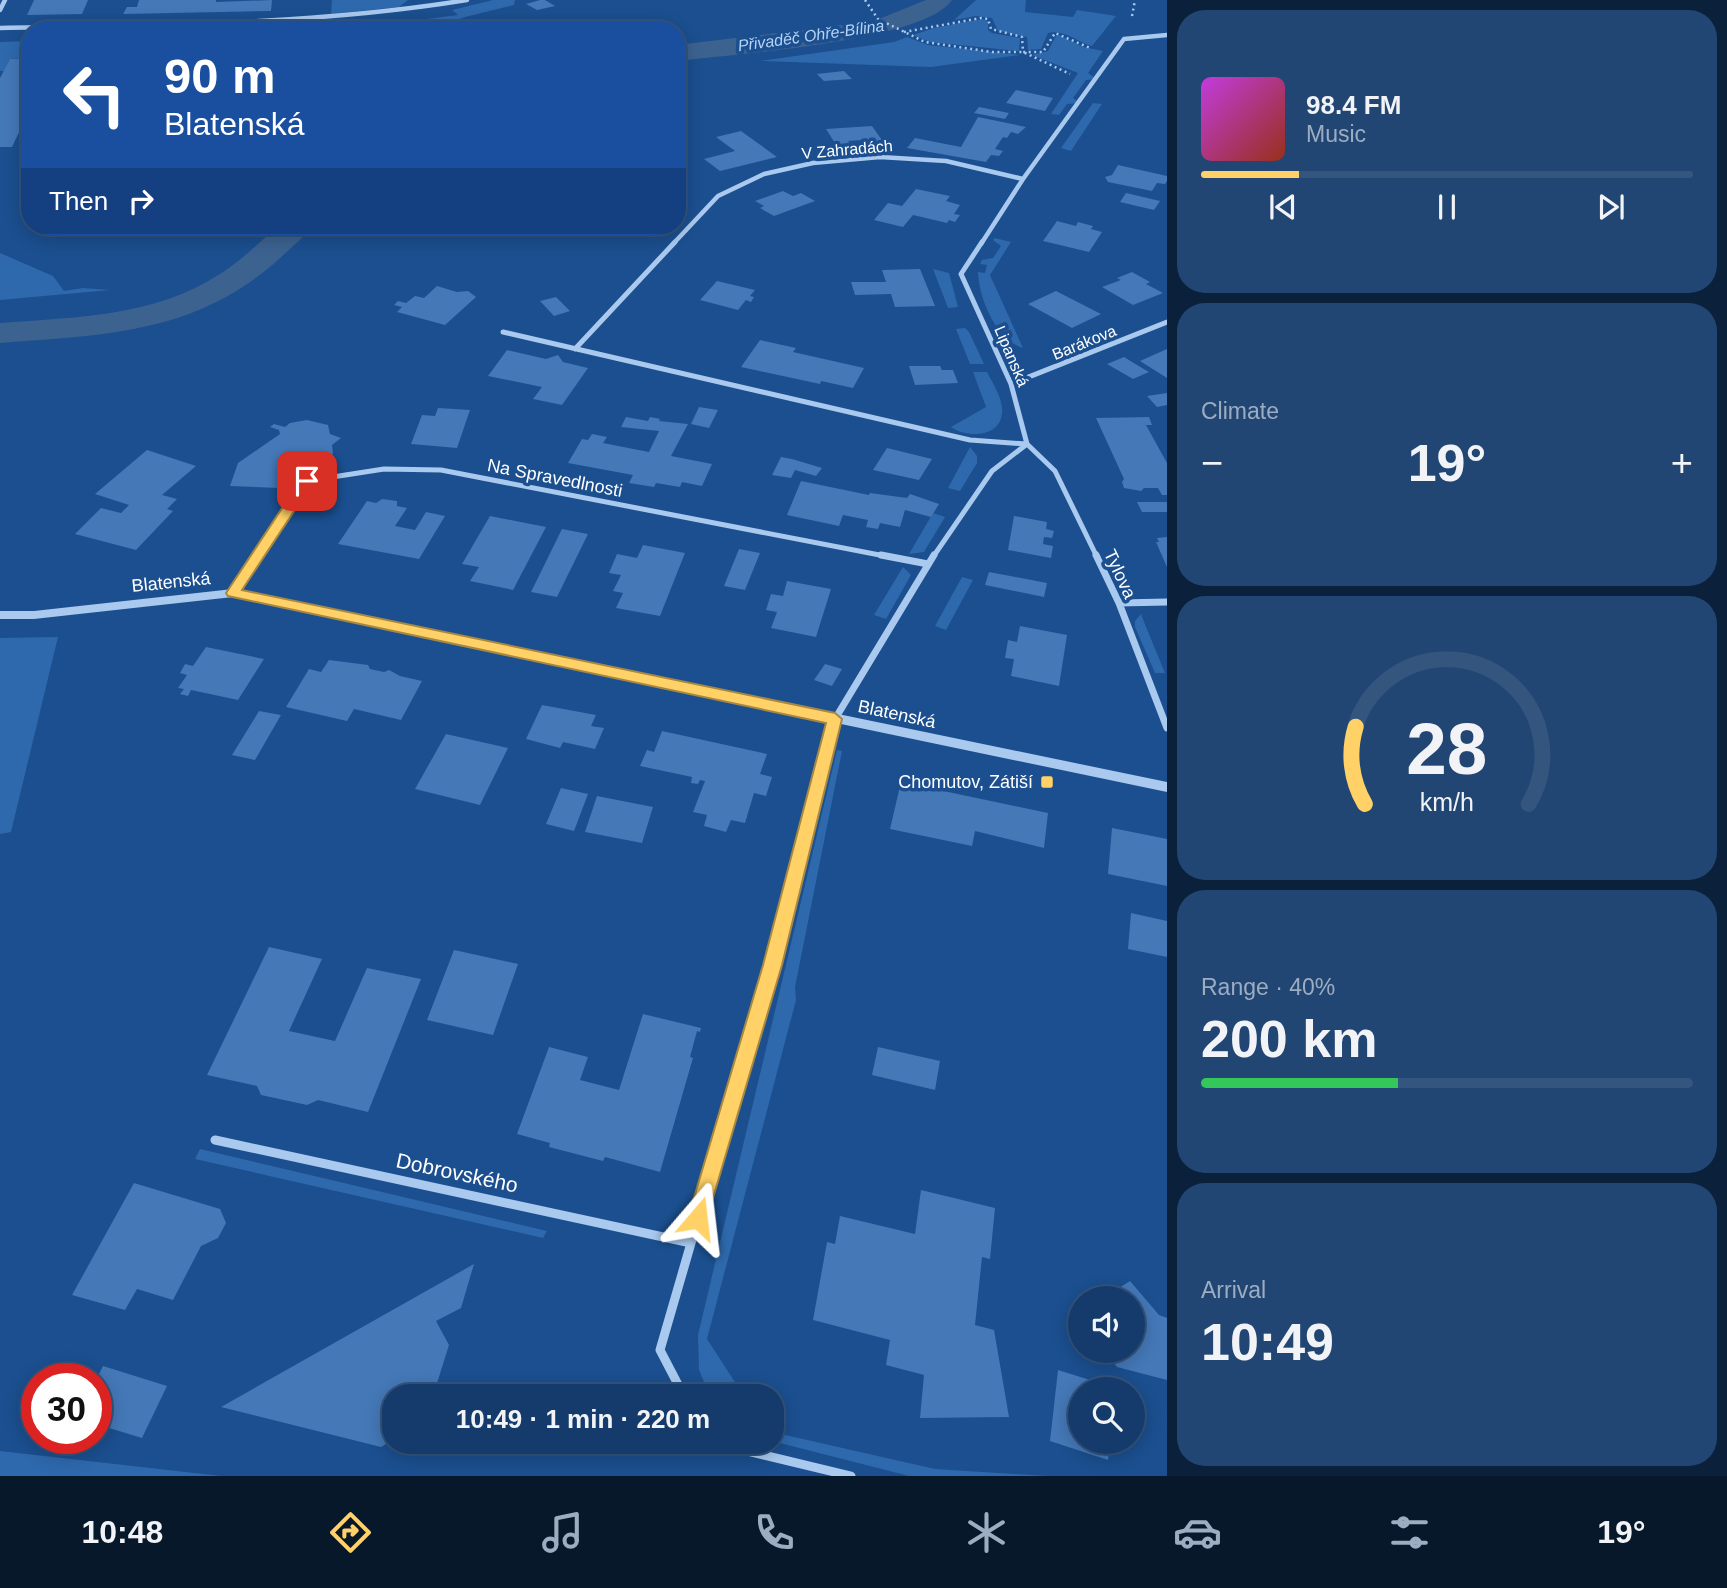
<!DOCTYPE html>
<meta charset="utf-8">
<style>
:root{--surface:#143b6b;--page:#214673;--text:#f1f3f6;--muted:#9dadc1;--line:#33557e;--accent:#ffd166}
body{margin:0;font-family:Arial,sans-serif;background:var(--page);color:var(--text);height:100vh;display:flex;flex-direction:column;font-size:26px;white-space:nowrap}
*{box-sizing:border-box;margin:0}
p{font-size:23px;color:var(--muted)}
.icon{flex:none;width:38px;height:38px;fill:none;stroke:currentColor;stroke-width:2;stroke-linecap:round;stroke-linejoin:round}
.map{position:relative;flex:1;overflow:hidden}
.drawer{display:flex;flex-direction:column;gap:10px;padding:10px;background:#0b203b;width:560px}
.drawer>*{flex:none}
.guide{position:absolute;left:21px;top:21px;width:665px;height:214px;border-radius:28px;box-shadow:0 4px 18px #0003,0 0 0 2px var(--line);background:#1a4fa0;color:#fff;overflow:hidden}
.buttons{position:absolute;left:1068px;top:1286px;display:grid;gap:14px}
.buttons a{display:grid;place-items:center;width:77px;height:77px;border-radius:50%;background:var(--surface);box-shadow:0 4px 18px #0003,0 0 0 2px var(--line);font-size:35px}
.speed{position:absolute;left:21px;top:1363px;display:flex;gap:14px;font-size:35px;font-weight:700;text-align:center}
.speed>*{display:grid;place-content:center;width:91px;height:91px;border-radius:50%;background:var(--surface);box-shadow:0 4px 18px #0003,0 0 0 2px var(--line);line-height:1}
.speed .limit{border:10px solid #d22;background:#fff;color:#111}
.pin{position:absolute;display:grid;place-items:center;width:60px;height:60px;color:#fff;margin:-30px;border-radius:14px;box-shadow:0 4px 10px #0006}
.me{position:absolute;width:77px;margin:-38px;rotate:17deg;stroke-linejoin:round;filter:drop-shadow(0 0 5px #0008)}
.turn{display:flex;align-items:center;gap:24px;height:147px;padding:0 28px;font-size:32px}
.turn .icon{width:91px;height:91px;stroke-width:2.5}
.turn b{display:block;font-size:49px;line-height:60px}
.then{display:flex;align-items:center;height:66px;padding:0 28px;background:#0003;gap:14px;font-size:26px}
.big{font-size:52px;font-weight:800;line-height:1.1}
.drawer .tile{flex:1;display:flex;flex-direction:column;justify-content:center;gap:10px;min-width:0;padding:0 24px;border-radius:28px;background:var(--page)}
.drawer .dial{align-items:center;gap:0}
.dial svg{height:182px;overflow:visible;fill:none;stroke:var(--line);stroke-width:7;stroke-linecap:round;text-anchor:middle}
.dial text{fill:var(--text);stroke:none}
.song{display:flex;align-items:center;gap:21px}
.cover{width:84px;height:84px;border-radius:10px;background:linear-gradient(135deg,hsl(290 70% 55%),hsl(10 70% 35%))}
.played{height:7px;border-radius:4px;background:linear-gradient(90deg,var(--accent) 20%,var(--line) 20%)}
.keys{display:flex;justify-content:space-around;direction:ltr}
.heat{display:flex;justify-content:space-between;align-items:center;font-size:38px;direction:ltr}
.charge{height:10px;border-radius:5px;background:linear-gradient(90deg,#34c759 40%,var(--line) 0)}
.trip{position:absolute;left:382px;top:1384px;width:402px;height:70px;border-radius:28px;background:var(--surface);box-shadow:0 4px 18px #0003,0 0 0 2px var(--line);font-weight:800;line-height:70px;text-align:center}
.dock{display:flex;height:112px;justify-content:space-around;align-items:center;background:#08182b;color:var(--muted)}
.dock .icon{width:49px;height:49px}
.dock .active{color:var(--accent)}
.dock b{font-size:32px;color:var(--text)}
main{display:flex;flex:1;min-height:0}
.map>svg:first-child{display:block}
</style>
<main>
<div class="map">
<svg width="1167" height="1476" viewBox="0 0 1167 1476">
<rect width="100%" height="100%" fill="#1b4f8f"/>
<path fill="#2e69ad" d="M332,0H408L399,7L331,14Z
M493,0H515L514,5L465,17L429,30H342L458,15L452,10Z
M976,0H1026L1025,12L1073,17L1077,10L1116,16L1092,46C1077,42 1065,29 1048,33L1041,49L1028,50L1027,37L998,31L992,18L976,16L954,20Z
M982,19L988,21V30L992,33L1020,38L1019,51L930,42L913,35L934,28Z
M1057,34L1083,47L1103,51L1088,73L1096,79L1086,80L1073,98L1080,103L1067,104L1059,115L1051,114L1078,73L1032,55L1048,51Z
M907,37L928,45L1020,55L931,67L760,61L894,42Z
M30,41V57L10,59L4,71H0V42Z
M1093,103L1102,104L1071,151L1061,148Z
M995,238L1011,242L990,275L1023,348C996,340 979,299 978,272L985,273L987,265L980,264L982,260L993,258L1001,246L993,240Z
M0,253L53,276L64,291L83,288L110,290L0,300Z
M933,269L949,273L958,307L948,308Z
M965,328L969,332L984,364H970L956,329Z
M973,372H987C993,384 1004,400 1002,414C999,438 966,438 951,427L986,407Z
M970,447L977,456V463L960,491L948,488Z
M933,513L945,517L924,552L909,554Z
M903,567L911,575L886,619L874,615Z
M962,577L973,580L946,630L935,626Z
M1141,614L1144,622L1165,673H1155L1135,627V621Z
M58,637L11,832L0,834V638Z
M837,750L842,751L795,987L796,1000L707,1339L744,1396H710L699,1370L698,1335Z
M200,1149L547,1231L543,1238L195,1159Z
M772,1432L935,1469L1048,1476H909L772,1441Z
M0,1451L221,1476H0Z"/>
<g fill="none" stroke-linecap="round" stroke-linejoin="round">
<path fill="#3c6290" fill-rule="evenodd" d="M926,0H952C923,42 733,54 677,61V45L874,21Z
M279,226H312C303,239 289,249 278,260C195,334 105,335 0,343V323C76,317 154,317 220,274C241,261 259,242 279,226Z"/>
</g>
<path fill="#4478b7" d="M34,0H88L82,14L27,15Z
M139,0H216V2L272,0L271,11L123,14L127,7H137Z
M540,0H545L555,6L537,10L526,4Z
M30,58V109L12,147H0V78L10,59Z
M844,71L852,79L824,81L817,74Z
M1016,90L1053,98L1045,111L1006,103Z
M979,107L1009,113L1005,119L974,113Z
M978,117L1026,127L1018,134L1011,132L1007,138L1003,137L995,149L1003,151L999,156L991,155L986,162L907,148L915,138L961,147Z
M872,126L884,143L864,144L862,140L848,141L852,147L838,148L826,129Z
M741,131L777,157L720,171L704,159L735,151L716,137Z
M1118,165L1167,176V181L1165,184L1157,183L1152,191L1108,182L1105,177L1112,175Z
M916,189L950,196L946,201L960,205L954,214L960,215L955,222L949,220L947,223L913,215L903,227L874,220L888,203L902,206Z
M783,191L793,196L801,193L815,201L774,216L760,208L764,206L755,201Z
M1126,193L1160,201L1154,210L1120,202Z
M1057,221L1076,226L1078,222L1093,226L1091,229L1102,232L1089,252L1043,241Z
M607,226H662L651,237Z
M920,269L935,306L895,307L891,294L855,295L851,282H886L882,270Z
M1132,272L1150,282L1146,284L1163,293L1133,305L1102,287L1121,280L1117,278Z
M717,281L755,290L750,296L754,297L751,302L746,300L738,310L700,300Z
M437,286L457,292L468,291L476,297L445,325L397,312L402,307L394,305L398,301L406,303L415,296L424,298Z
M1056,291L1101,314L1072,328L1028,304Z
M556,297L570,311L554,316L540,301Z
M760,340L796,348L793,352L864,368L853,388L821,381L820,384L741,367Z
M1167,349V378L1140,361Z
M507,350L546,359L558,355L563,362L588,368L562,405L533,399L542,387L488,376Z
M1124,357L1142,368L1149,372L1133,379L1107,364Z
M909,366H940L942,370H953L958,383L915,385Z
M1167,393V405L1157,407L1147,396Z
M699,407L718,410L709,428L691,424Z
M438,408L470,410L457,448L411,444L422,415L435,416Z
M626,417L648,421L650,417L660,419L659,421L688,424L671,456L712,464L702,486L682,482L680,487L656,483L654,487L629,483L633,475L568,463L582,439L588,440L592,434L607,437L603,443L649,452L659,431L621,427Z
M1149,417L1152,425H1146L1167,463V495H1162L1158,488H1144L1141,491L1124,488L1122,482L1124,479L1096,418Z
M307,420L328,425L330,434L341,438L332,445L333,454L303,457L286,467L279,488L230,486L238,463L280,434L279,430L270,427L274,424L285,427L290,423Z
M887,448L932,459L919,480L873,470Z
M147,450L196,466L162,495L177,499L167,509L173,511L136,550L75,534L101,508L121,513L129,505L95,494Z
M781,457L792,459L822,468L816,476L795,470L791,478L772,475Z
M801,481L869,495L870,493L907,498L910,494L939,504L931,517L905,510L900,527L880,523L878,529L866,527L868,520L843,515L839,526L787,515Z
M382,499L397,501V506L407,508L395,526L415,530L426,512L445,516L419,559L338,544L367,501L376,503Z
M1137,502H1167V512H1142Z
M490,516L546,527L513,590L470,581L479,567L462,564Z
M1014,516L1047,522L1046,529L1054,531L1052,538L1044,537L1043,544L1053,546L1051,558L1008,550Z
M562,529L588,534L557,597L531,592Z
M1167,537V567L1156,542H1159L1157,538Z
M643,545L685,553L660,616L616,608L623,593L613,591L621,575L609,573L617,554L637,558Z
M739,549L760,553L745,590L724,586Z
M989,572L1047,583L1044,597L985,585Z
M787,581L831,589L816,637L771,628L777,612L766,610L771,594L783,596Z
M1020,626L1067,635L1059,686L1011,676L1014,659L1005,658L1008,640L1017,642Z
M206,647L264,659L238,700L191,690L188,696L180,694L184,689L178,688L187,675L180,673L185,664L193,666Z
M329,660L368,665L370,669L384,672L389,670L400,676L422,681L401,720L354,709L347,721L286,707L309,669L321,672Z
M825,664L842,669L832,686L814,680Z
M542,705L596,715L591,726L604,728L595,749L563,742L560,748L526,739Z
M259,711L281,715L255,760L232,755Z
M662,731L767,754L760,774L772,777L766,796L754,793L745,823L731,820L726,832L704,826L707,815L693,812L705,781L700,780L698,784L691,783L692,777L640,766L647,750L654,752Z
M446,734L508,748L480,805L415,789Z
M901,782L1048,813L1044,848L975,831L972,846L890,829Z
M561,788L588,794L574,831L546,824Z
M597,796L653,807L642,843L585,832Z
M1112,828L1167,839V886L1108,874Z
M1131,913L1167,921V957L1128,949Z
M269,947L322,959L289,1031L335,1041L367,968L421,979L368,1112L318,1100L307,1105L261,1095L257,1086L207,1075Z
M454,950L518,964L493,1035L427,1020Z
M643,1014L701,1028L700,1032L697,1031L690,1057L693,1058L660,1172L605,1157L603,1161L549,1147L550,1143L517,1134L549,1047L588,1057L580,1080L619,1090Z
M878,1047L940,1061L935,1090L872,1075Z
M134,1183L220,1209L226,1223L218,1238L201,1246L173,1300L137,1289L125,1310L72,1295Z
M921,1190L995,1208L990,1259L982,1257L975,1325L994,1330L1009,1417L920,1418L924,1375L886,1365L890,1340L813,1320L827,1242L835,1244L840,1216L915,1234Z
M474,1264L461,1308L436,1321L449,1345L433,1396H394V1439L381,1447L221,1407Z
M1130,1281L1159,1315L1167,1318V1380L1117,1367L1104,1351H1132V1298H1103Z
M103,1366L167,1386L142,1438L96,1424V1380Z
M1058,1370L1119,1389L1080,1390V1442H1110L1108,1460L1050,1441Z"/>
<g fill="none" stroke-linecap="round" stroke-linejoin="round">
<path stroke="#a9c9ee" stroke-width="2.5" stroke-dasharray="2 3.5" stroke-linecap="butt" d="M865,0L878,19L925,42L992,52H1023L1070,74
M1132,16L1135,0
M904,32L981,18L988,19L991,29L1022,37L1023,52H1043L1055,33L1090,48"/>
<path stroke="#a9c9ee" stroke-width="3.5" d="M304,21L308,30"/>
<path stroke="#a9c9ee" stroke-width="4.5" d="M0,10L5,0
M0,28C157,25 312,25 467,0
M673,244L718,196L764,174L813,163L880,157L946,161L1023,179
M981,244L1023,179L1124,39L1167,35"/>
<path stroke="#a9c9ee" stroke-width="5" d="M982,242L961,274L1011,384L1027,444
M503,332L970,440L1026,444
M575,349L675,242
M1011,384L1167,322
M1027,444L1055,471L1097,557
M257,557L307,481L384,469L441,470L890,557
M933,557L992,471L1027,444"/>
<path stroke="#a9c9ee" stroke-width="7" d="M881,555L928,564
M1096,555L1119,603L1167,728
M233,593L258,555
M1119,603L1167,602
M774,959L835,719L934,555"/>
<path stroke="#a9c9ee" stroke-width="9" d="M215,1140L691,1243
M684,1396L660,1350L774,957
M710,1442L851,1476"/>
<path fill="#a9c9ee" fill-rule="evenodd" d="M233,589L1167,782V792L233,597L34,619H0V611H34Z"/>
</g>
<path fill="#ffd166" stroke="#a68842" stroke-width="2" d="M307,477L314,481L242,590L835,713L842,719L782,965L705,1225L698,1228L691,1225L688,1218L763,965L826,723L228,596L226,593L228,590L302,478Z"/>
<rect fill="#ffd166" stroke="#1b4f8f" stroke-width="2.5" x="1040" y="775" width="14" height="14" rx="3.5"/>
<g text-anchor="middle" stroke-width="7" stroke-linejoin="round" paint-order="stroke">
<g font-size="16" font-style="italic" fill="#b5d3f5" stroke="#1b4f8f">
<text transform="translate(811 35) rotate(-8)" y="6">Přivaděč Ohře-Bílina</text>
</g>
<g font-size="16" fill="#fff" stroke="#1b4f8f">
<text transform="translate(847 149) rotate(-5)" y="6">V Zahradách</text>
<text transform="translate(1084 342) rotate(-22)" y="6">Barákova</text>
<text transform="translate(1012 356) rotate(67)" y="6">Lipanská</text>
</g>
<g font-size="18" fill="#fff" stroke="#1b4f8f">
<text transform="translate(555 478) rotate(11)" y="6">Na Spravedlnosti</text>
<text transform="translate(1120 574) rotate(65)" y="6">Tylova</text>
<text transform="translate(171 582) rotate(-6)" y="6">Blatenská</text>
<text transform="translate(897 714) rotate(12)" y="6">Blatenská</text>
</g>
<g font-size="18" fill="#fff" stroke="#1b4f8f" text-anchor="end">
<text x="1033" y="788">Chomutov, Zátiší</text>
</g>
<g font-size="21" fill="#fff" stroke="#1b4f8f">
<text transform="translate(457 1173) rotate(12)" y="7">Dobrovského</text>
</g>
</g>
</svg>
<div class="buttons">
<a><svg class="icon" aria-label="sound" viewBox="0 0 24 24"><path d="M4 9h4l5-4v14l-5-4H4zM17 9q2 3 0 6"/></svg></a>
<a><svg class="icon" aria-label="search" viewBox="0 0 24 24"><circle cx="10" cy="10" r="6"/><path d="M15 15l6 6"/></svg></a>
</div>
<div class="speed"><div class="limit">30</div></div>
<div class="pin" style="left:307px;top:481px;background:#d93025"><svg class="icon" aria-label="arrive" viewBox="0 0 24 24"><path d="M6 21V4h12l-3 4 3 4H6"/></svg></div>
<svg class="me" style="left:698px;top:1218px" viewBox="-20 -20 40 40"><path d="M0-17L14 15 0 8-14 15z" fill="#ffd166" stroke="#fff" stroke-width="4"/></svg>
<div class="trip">10:49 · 1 min · 220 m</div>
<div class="guide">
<div class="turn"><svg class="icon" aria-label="left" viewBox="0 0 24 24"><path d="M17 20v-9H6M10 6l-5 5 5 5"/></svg><div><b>90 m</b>Blatenská</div></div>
<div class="then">Then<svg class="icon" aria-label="right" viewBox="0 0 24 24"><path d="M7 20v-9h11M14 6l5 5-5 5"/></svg></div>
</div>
</div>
<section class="drawer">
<div class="tile">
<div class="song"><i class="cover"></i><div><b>98.4 FM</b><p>Music</p></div></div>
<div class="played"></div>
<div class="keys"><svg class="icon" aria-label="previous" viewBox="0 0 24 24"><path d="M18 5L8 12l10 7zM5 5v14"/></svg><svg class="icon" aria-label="pause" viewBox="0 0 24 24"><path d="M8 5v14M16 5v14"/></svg><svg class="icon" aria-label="next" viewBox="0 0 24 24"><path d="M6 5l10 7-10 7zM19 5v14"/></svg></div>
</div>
<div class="tile"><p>Climate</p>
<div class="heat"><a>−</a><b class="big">19°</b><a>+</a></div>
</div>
<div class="tile dial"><svg viewBox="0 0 100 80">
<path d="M14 69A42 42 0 1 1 86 69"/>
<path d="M14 69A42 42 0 0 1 10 35" stroke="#ffd166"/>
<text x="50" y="56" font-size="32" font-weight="700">28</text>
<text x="50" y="72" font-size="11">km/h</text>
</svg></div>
<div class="tile"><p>Range · 40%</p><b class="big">200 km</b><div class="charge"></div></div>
<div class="tile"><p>Arrival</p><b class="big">10:49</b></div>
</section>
</main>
<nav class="dock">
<b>10:48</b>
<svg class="icon active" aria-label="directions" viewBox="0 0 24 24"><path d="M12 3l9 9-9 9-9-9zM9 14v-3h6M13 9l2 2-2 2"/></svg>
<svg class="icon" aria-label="music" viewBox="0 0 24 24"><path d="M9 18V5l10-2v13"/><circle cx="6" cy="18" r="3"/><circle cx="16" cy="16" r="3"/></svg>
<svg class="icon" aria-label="phone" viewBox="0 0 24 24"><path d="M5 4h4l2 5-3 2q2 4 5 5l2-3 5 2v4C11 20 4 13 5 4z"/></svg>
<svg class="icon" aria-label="climate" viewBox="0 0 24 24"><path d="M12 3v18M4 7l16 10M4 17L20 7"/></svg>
<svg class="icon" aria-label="car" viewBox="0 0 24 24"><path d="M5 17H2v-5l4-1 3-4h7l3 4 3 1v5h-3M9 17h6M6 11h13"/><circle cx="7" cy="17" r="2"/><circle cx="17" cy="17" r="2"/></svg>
<svg class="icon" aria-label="filters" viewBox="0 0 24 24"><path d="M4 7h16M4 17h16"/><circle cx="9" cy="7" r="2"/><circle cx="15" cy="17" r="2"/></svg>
<b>19°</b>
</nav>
